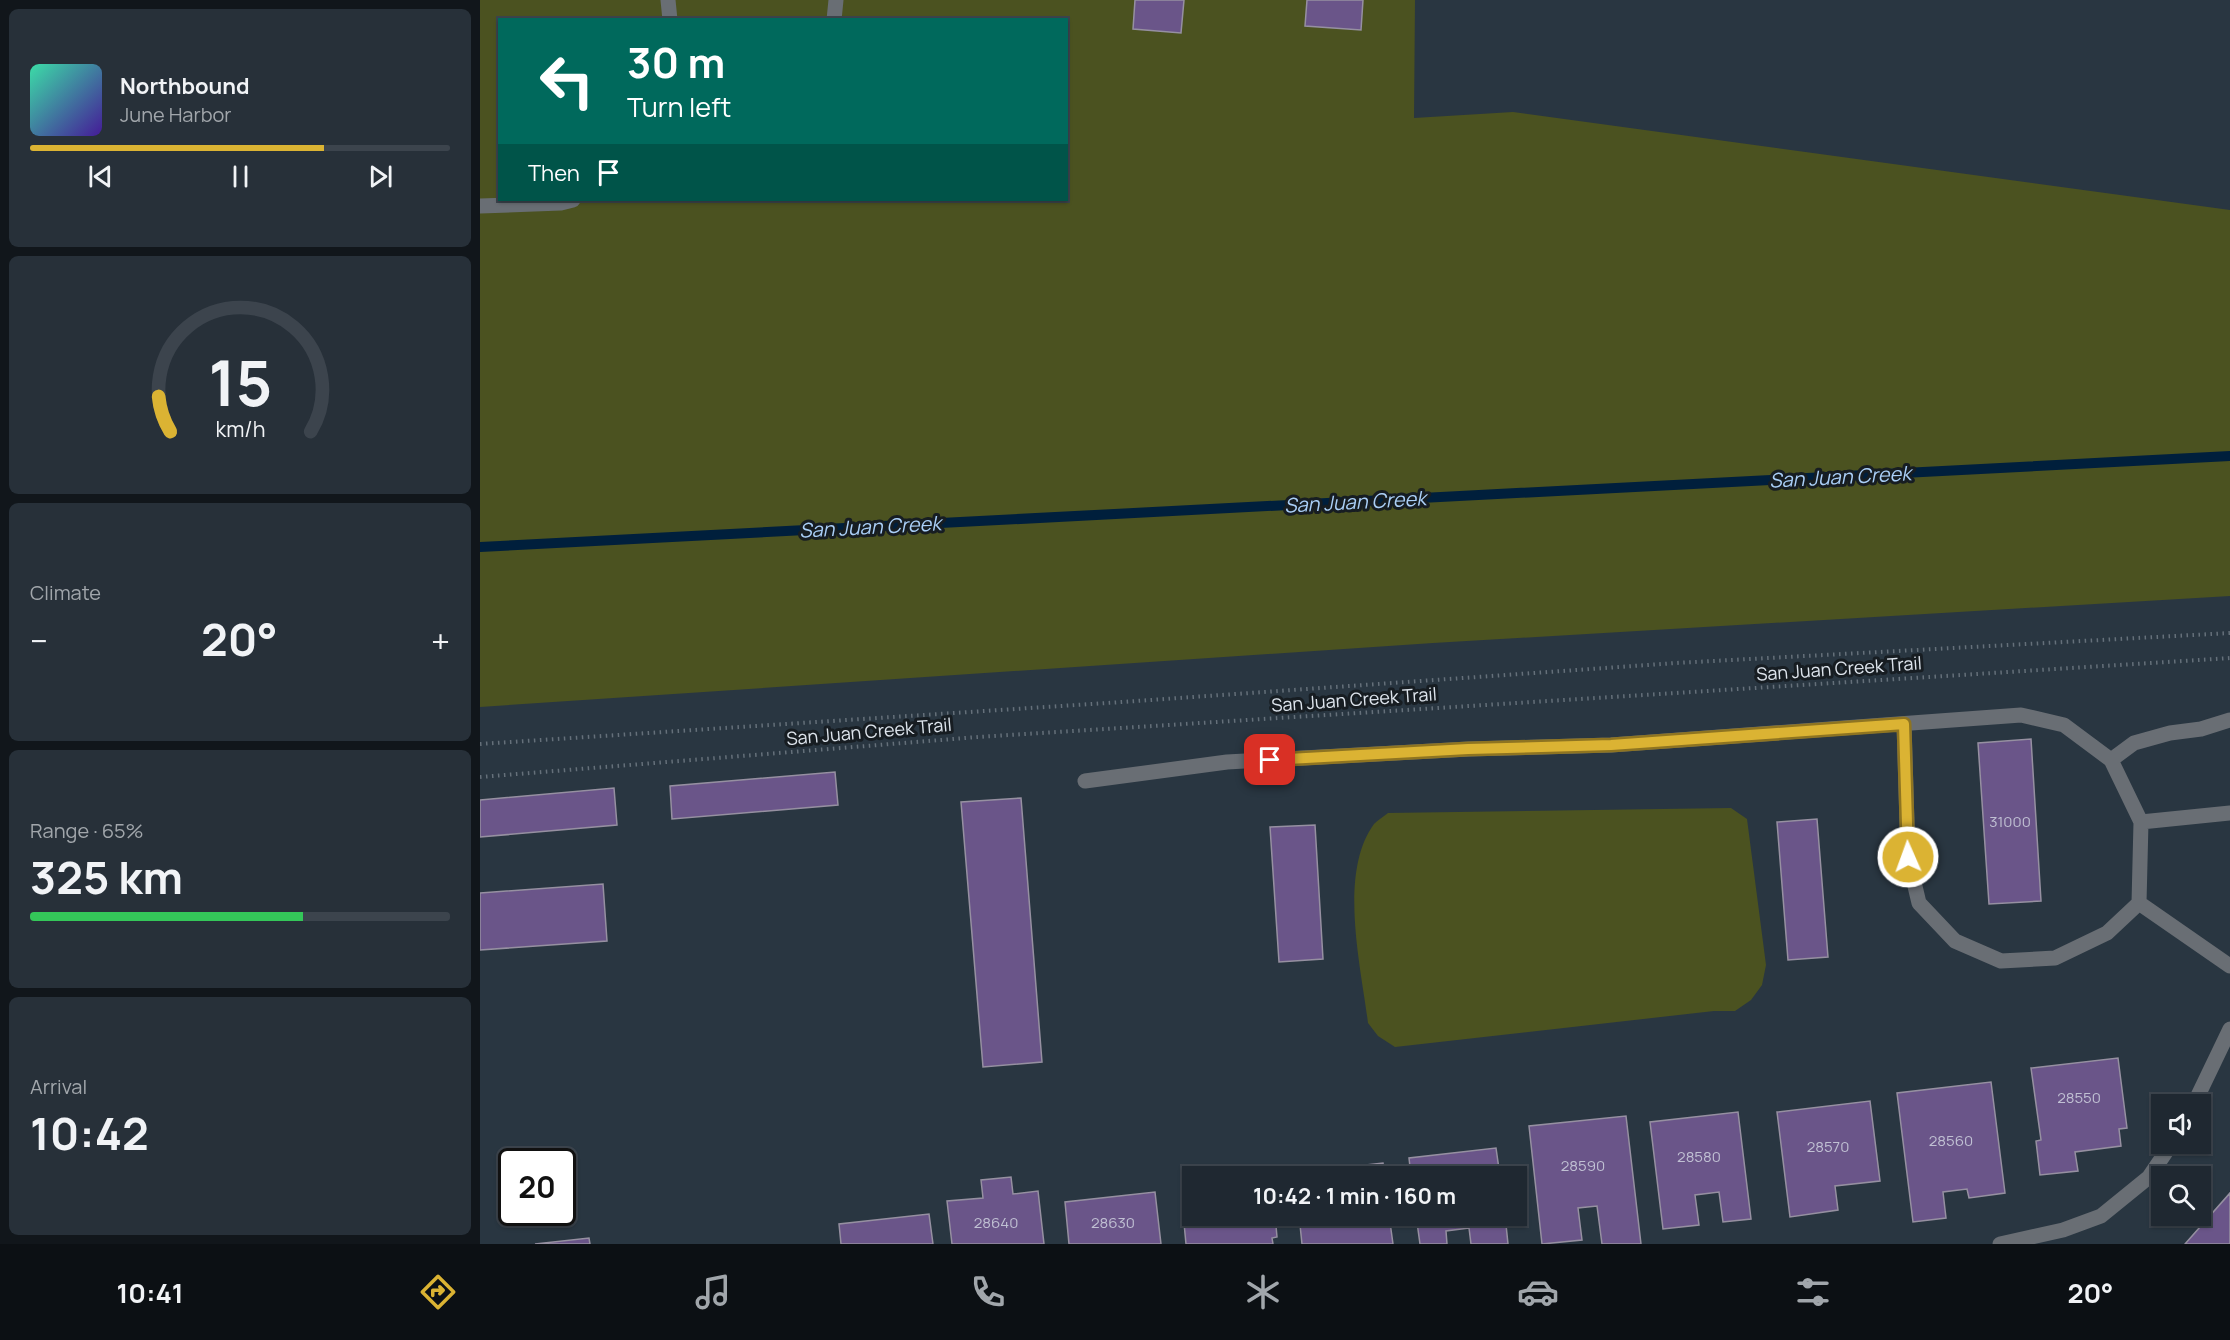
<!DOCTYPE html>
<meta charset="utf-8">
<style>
:root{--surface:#1f2831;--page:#273039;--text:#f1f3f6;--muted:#a1a6ab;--line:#3c444d;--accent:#dbb333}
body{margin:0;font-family:Manrope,sans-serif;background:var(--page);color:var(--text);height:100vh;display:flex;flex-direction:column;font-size:22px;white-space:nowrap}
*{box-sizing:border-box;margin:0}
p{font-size:20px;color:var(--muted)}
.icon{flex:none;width:33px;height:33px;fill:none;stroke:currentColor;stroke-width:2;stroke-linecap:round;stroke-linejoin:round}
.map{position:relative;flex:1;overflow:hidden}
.panel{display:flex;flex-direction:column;gap:9px;padding:9px;background:#11161b;width:480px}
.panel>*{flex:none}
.guide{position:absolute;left:18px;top:18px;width:570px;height:183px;border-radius:0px;box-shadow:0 2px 4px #0004,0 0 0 2px var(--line);background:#00695c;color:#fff;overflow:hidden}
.controls{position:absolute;left:1671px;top:1094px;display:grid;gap:12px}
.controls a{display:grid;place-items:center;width:60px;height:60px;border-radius:0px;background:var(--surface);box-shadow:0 2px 4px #0004,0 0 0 2px var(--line);font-size:30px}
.speed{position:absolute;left:18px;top:1148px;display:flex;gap:12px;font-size:30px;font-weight:700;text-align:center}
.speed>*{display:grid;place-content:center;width:78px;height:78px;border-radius:50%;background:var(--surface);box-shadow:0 2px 4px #0004,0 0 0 2px var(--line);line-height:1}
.speed .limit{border:3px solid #111;border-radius:9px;background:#fff;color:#111}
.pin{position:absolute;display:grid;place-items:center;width:51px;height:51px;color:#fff;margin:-26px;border-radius:12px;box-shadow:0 3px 9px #0006}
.me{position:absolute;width:66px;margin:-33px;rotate:358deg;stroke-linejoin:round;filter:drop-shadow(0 0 4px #0008)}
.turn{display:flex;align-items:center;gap:21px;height:126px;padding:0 30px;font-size:27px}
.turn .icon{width:78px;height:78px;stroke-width:2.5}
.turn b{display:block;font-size:42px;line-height:51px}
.then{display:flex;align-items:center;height:57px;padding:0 30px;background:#0003;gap:12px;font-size:22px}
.big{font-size:45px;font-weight:700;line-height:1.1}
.panel .widget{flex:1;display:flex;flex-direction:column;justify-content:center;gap:9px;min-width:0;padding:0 21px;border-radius:9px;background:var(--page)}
.panel .dial{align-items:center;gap:0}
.dial svg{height:156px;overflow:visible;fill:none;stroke:var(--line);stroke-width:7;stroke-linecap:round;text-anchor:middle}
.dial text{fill:var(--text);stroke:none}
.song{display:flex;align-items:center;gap:18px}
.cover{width:72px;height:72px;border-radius:9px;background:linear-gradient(135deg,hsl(160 70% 55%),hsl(260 70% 35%))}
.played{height:6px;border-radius:3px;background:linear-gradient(90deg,var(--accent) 70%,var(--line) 70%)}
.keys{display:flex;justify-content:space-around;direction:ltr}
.heat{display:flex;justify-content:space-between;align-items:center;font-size:33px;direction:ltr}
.charge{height:9px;border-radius:4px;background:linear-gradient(90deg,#34c759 65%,var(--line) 0)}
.trip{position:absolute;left:702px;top:1166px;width:345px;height:60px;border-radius:0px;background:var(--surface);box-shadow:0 2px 4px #0004,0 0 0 2px var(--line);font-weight:700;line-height:60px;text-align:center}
.menu{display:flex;height:96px;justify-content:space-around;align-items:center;background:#0c1014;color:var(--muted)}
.menu .icon{width:42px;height:42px}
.menu .current{color:var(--accent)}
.menu b{font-size:27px;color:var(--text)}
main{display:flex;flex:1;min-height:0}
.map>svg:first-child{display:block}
</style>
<main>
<section class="panel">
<div class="widget">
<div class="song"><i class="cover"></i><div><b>Northbound</b><p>June Harbor</p></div></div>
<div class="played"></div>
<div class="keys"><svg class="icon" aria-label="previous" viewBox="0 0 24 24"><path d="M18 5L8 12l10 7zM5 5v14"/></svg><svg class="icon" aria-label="pause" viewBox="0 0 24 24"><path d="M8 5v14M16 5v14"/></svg><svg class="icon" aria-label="next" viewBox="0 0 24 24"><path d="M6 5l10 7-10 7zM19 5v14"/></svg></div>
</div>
<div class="widget dial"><svg viewBox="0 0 100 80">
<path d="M14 69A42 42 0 1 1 86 69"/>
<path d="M14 69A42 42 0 0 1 8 51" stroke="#dbb333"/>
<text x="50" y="56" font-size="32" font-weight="700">15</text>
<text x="50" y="72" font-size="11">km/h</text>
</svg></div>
<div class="widget"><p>Climate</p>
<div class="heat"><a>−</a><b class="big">20°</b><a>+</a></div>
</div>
<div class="widget"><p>Range · 65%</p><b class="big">325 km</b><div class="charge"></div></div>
<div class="widget"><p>Arrival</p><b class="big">10:42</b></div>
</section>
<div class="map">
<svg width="1750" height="1244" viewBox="0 0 1750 1244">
<rect width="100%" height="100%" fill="#293641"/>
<path fill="#4b5220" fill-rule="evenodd" d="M0,0H935L934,118L1033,112L1750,210V596L953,643L0,707ZM20,20H586V200H20Z
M1251,808L1267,819L1286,965L1282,985L1271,1000L1255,1011H1234L915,1047L898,1036L888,1023C881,967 858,873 894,824C898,820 904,816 908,813Z"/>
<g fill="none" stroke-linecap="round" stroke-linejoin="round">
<path stroke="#001f3c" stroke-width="10" d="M0,547L1750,456"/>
</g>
<path fill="#6a5589" stroke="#9690a1" stroke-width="1.5" d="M655,0H704L701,33L653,29Z
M827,0H883L881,30L825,26Z
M1551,739L1561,901L1509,904L1498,743Z
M355,772L358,805L192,819L190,786Z
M134,788L137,825L0,837V800Z
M541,798L562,1062L503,1067L481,802Z
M1337,819L1348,957L1308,960L1297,822Z
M835,825L843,959L799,962L790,827Z
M123,884L127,941L0,950V893Z
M1638,1058L1647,1128L1639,1129L1641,1146L1595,1152L1598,1171L1560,1175L1556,1141L1561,1140L1551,1068Z
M1511,1082L1525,1193L1489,1198L1487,1189L1463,1192L1466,1218L1433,1222L1417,1093Z
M1390,1101L1400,1181L1355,1186L1358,1210L1310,1217L1297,1112Z
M1258,1112L1271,1219L1243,1222L1239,1192L1215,1195L1219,1225L1183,1229L1170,1122Z
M1146,1116L1161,1244H1122L1117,1206L1098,1208L1102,1240L1062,1244L1049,1126Z
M1016,1148L1020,1176H931L929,1158Z
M903,1163L905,1176H814V1173Z
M531,1177L533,1194L558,1191L564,1244H472L467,1201L503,1198L501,1180Z
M675,1192L681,1244H589L585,1202Z
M1750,1193V1244H1705Z
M712,1201V1215H795L797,1237L792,1238L793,1244H706L702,1202Z
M449,1214L453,1244H361L359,1224Z
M819,1215H909L913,1244H822Z
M936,1215H1025L1028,1244H991L989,1228L966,1231L967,1244H940Z
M109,1238L110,1244H55Z"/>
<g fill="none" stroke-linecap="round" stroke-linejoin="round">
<path stroke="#65707a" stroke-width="4" stroke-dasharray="1.5 4.5" stroke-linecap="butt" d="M0,744L642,702L1196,663L1750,633
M0,777L498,737L1750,658"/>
<path stroke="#696e74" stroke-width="15" d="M188,0L190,20
M354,20L356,0
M0,206L81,203L93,200
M1424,724L1428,857L1439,903L1475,941L1521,961L1575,958L1627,933L1659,903
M1631,760L1654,743L1690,733L1721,729L1750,720
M605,781L747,762L989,749L1131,745L1541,715L1584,725L1631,760L1661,822L1659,903L1750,966
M1661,822L1750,813
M1714,1104L1750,1029
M1520,1244L1583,1230L1621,1216L1669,1177L1692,1143"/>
</g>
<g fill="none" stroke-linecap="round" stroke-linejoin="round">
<defs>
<path id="route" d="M790,760L988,749L1131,745L1424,724L1428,857"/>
</defs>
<use href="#route" stroke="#8e7421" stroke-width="15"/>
<use href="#route" stroke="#dbb333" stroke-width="10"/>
</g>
<g text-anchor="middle" stroke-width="6" stroke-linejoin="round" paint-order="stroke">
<g font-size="15" fill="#c0c0d3">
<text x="1530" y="827">31000</text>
<text x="1599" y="1103">28550</text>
<text x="1471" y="1146">28560</text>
<text x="1348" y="1152">28570</text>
<text x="1219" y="1162">28580</text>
<text x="1103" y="1171">28590</text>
<text x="516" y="1228">28640</text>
<text x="633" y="1228">28630</text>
</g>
<g font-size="18" fill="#dde4ec" stroke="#171d22">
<text transform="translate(1359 669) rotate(-4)" y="6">San Juan Creek Trail</text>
<text transform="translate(874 700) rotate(-4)" y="6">San Juan Creek Trail</text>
<text transform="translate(389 732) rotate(-5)" y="6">San Juan Creek Trail</text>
</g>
<g font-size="20" font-style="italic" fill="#aacff7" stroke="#171d22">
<text transform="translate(1360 477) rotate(-3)" y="7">San Juan Creek</text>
<text transform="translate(875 502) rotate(-3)" y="7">San Juan Creek</text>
<text transform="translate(390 527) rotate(-3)" y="7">San Juan Creek</text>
</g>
</g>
</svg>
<div class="controls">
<a><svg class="icon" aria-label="sound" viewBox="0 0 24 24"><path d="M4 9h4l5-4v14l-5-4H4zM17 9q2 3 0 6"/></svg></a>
<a><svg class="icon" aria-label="search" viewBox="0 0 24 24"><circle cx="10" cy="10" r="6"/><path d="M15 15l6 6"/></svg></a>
</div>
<div class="speed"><div class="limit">20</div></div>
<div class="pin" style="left:790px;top:760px;background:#d93025"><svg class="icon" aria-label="arrive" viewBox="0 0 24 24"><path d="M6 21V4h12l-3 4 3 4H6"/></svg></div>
<svg class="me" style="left:1428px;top:857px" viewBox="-20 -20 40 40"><circle r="17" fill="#dbb333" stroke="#fff" stroke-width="3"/><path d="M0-11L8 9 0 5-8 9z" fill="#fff"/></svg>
<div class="trip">10:42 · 1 min · 160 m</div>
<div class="guide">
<div class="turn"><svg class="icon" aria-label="left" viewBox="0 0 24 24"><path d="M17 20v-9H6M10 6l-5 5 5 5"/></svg><div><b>30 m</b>Turn left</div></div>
<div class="then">Then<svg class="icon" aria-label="arrive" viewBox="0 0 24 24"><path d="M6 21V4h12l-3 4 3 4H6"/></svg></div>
</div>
</div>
</main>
<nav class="menu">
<b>10:41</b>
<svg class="icon current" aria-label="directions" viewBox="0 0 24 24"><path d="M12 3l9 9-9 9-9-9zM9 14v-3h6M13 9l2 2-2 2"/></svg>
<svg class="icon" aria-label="music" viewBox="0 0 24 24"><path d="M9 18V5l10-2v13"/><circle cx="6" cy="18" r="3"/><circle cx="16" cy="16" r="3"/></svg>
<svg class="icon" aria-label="phone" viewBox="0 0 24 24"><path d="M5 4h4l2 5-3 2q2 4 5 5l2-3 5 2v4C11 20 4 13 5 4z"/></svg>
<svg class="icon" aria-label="climate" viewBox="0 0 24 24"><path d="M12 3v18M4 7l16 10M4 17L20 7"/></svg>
<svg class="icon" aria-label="car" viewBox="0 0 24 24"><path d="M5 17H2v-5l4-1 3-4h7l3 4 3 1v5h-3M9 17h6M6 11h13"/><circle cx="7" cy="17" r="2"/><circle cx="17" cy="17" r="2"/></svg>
<svg class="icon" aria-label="filters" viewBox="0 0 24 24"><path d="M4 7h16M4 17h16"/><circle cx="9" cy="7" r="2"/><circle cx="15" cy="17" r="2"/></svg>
<b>20°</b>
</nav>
